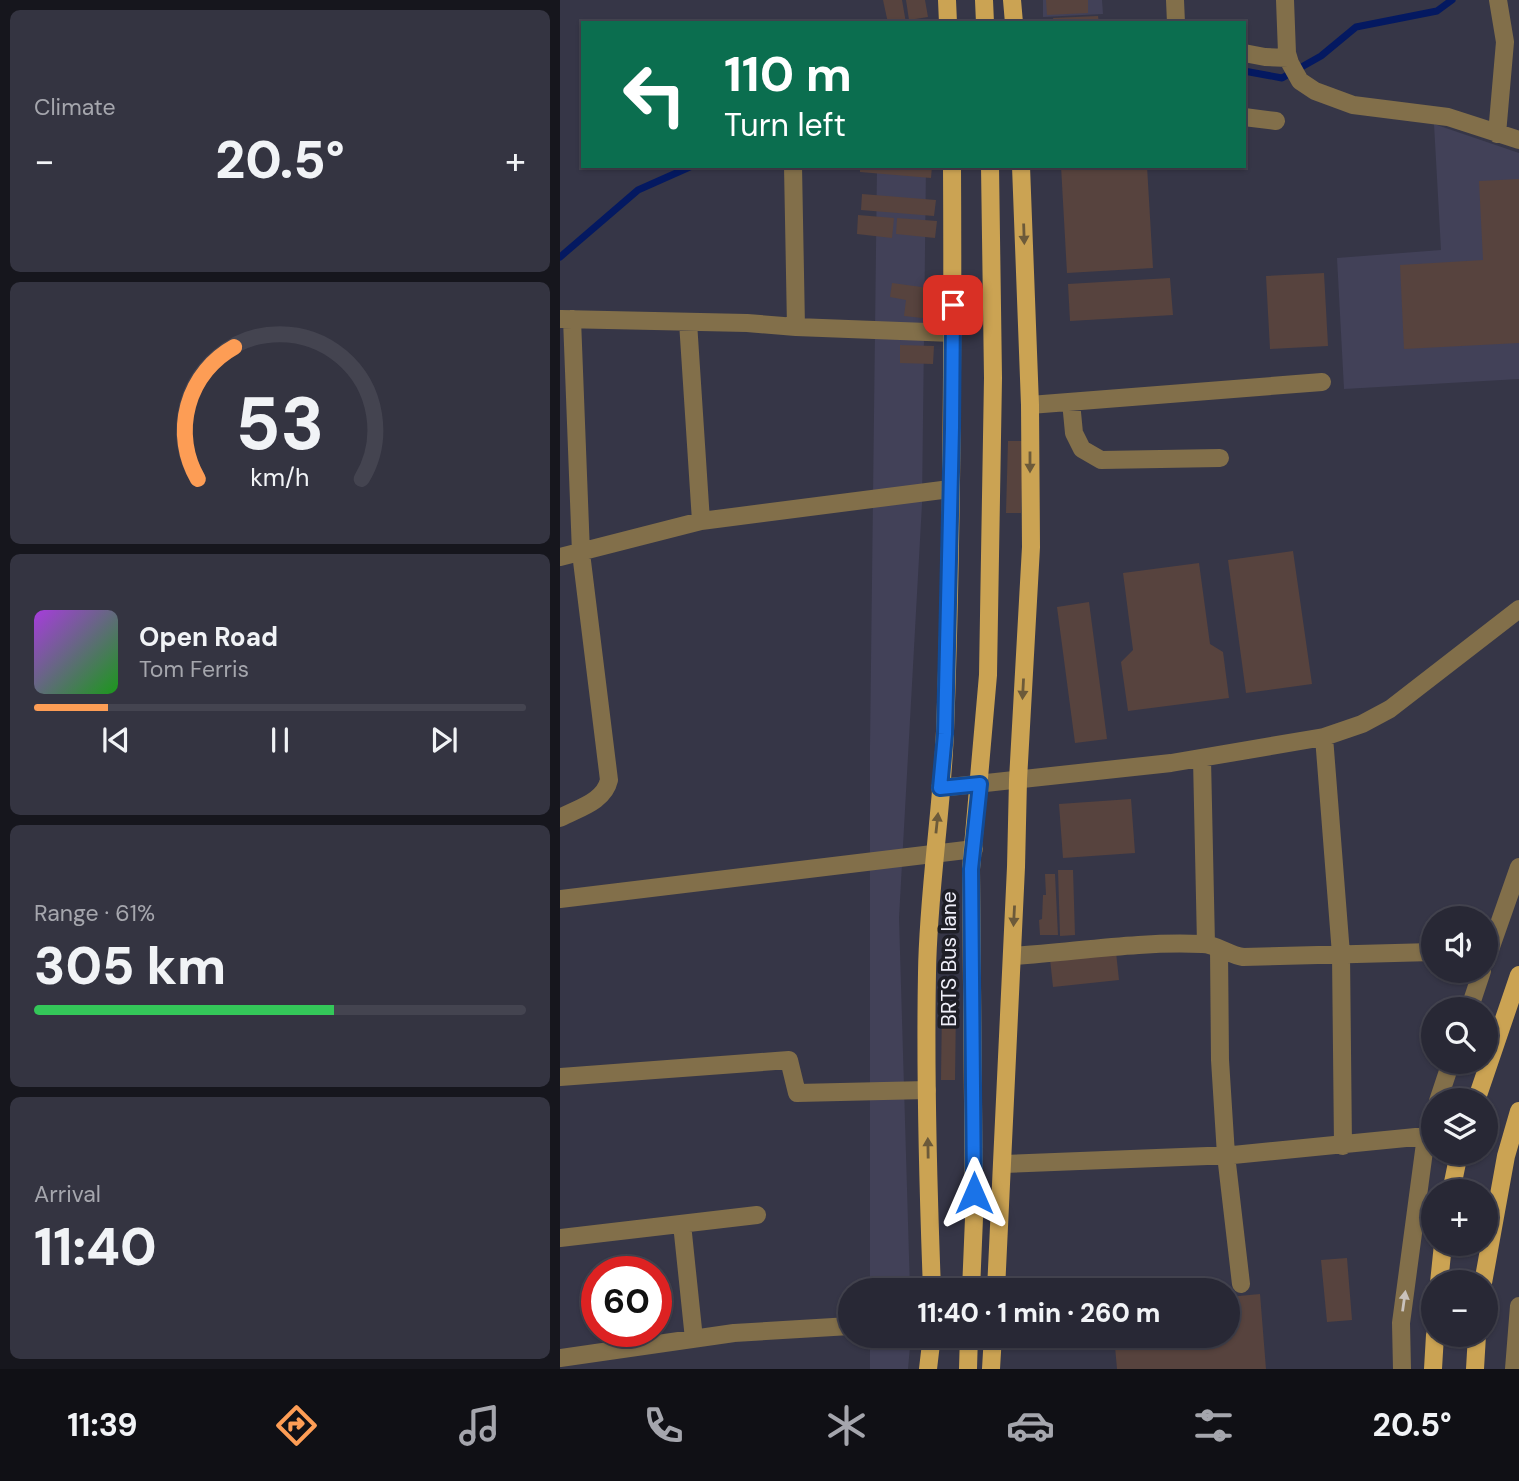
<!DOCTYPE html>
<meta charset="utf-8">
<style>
:root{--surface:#282835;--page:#343441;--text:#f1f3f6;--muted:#a5a6ad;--line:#444450;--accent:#fd9d55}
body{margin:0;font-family:"DM Sans",sans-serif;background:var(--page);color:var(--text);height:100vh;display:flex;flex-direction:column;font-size:26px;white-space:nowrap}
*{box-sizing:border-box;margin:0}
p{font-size:23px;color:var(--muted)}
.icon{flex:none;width:38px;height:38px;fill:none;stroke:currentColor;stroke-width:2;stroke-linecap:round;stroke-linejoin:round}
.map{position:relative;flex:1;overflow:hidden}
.panel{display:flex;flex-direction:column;gap:10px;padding:10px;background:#16161d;width:560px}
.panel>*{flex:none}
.guide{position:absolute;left:21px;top:21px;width:665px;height:147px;border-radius:0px;box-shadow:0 2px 5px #0004,0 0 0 2px var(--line);background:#0b6e4f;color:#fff;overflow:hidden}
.buttons{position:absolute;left:861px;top:906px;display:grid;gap:14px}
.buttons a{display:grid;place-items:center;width:77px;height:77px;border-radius:50%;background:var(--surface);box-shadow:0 2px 5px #0004,0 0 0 2px var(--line);font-size:35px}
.speed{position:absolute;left:21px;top:1256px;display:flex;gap:14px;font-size:35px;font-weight:700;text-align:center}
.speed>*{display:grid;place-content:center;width:91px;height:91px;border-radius:50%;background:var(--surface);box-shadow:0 2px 5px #0004,0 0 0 2px var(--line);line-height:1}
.speed .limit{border:10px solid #d22;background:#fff;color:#111}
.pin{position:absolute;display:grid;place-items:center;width:60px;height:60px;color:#fff;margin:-30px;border-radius:14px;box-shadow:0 4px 10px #0006}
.me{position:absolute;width:77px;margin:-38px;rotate:0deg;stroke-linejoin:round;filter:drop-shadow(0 0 5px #0008)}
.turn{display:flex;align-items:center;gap:24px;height:147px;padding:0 28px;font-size:32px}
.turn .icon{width:91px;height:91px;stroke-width:2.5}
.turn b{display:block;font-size:49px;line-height:60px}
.big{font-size:52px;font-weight:800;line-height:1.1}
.panel .widget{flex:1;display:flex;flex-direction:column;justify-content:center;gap:10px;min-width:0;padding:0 24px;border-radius:10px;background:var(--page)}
.panel .dial{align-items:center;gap:0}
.dial svg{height:182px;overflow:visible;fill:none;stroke:var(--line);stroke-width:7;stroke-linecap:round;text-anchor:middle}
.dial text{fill:var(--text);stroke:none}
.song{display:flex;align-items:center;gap:21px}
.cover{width:84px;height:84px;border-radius:10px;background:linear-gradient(135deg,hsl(280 70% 55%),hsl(120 70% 35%))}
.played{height:7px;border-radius:4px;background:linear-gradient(90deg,var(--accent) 15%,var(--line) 15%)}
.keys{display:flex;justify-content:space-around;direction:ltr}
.heat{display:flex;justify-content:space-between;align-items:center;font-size:38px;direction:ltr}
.charge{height:10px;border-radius:5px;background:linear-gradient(90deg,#34c759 61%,var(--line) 0)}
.trip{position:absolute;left:278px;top:1278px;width:402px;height:70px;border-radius:35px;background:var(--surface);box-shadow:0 2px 5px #0004,0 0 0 2px var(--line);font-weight:800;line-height:70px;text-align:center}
.dock{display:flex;height:112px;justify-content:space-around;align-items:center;background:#101015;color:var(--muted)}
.dock .icon{width:49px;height:49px}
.dock .current{color:var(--accent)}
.dock b{font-size:32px;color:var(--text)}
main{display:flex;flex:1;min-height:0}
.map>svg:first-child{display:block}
</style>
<main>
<section class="panel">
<div class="widget"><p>Climate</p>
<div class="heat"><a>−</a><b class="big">20.5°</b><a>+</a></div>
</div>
<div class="widget dial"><svg viewBox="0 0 100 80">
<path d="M14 69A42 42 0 1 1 86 69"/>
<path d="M14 69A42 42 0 0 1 30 11" stroke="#fd9d55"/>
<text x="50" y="56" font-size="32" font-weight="700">53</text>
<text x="50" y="72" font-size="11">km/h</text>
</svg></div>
<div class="widget">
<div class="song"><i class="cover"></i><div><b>Open Road</b><p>Tom Ferris</p></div></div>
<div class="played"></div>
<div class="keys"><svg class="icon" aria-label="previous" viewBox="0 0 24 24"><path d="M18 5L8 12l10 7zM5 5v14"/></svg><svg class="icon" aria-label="pause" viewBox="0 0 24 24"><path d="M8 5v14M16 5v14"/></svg><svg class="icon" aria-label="next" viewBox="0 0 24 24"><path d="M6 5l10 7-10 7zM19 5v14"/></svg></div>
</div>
<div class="widget"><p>Range · 61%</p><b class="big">305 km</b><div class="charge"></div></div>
<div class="widget"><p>Arrival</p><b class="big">11:40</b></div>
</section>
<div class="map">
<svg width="959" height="1369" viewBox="0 0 959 1369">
<rect width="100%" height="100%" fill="#363647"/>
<path fill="#424158" d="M483,0H542L543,14L483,17Z
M874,124L959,153V379L784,389L777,258L881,250Z
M317,166H366L362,504L339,918L350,1290H310V746Z
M310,1335H351L348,1369H310Z"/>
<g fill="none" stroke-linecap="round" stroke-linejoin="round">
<path stroke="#041961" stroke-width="7" d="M684,71L722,78L761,56L796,27L877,11L892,0
M0,257L78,190L132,166"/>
</g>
<path fill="#57433e" d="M323,0H342L346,23H328Z
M346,0H365L368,17L349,20Z
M486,0H528V13L487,15Z
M538,16L539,23H494L493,18Z
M300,166H372L371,178L300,172Z
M501,166H587L593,268L507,273Z
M959,179V343L844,349L840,265L923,260L919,181Z
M302,194L376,200L374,216L301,210Z
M298,215L334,218L332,238L297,234Z
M337,218L377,221L375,238L336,234Z
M764,273L768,346L710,349L706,276Z
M610,278L613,315L510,321L508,284Z
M332,283L376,289L371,319L344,316L346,300L330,297Z
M340,345L374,346L373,364L340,363Z
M448,441H463L461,513H446Z
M733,551L752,684L686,693L668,560Z
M639,563L650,644L663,652L669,698L568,711L561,662L573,650L563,573Z
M529,602L547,739L515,743L497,607Z
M571,799L575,853L503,858L499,804Z
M498,870H513L515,935L500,936Z
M485,874H495L498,935H480L479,920L482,919L483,895H486Z
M556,952L559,980L493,987L490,959Z
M382,1006L396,1007L395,1080H381Z
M787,1258L792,1320L767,1322L761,1260Z
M700,1294L706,1369H557L554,1335H668V1297Z"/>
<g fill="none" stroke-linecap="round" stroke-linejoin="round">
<path stroke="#826f4a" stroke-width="18" d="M615,0L616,23
M725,0L727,53L730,63L740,81L755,91L793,105L888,117L959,140
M684,53L705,57L728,58
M684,117L716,121
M937,134L945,42L938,0
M233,166L236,327
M1,319L187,323L236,327L393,333
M128,322L141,521
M511,402L514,433L522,449L541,460L660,458
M470,405L762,382
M0,557L141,521L390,489
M764,737L781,954L783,1146
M642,759L646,944
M380,788L611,763L764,737L802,724L830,709L959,609
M0,818C18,808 44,802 49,780L21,553L12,319
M0,899L414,849
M659,949L660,1060L666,1155L681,1284
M452,956C515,952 579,941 642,944C656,944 669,955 683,957L873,952
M926,961L959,867
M909,1010L922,971
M0,1077L229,1060L237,1093L367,1090
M878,1101L891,1062
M443,1164L673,1155L866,1136
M122,1224L134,1339
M0,1238L197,1215
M0,1358L174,1333L290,1326
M842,1369L841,1323L866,1136L873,1115
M954,1369L959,1306"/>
<path stroke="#cba353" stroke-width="18" d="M387,0L388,23
M424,0L425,23
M452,0L454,23
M916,1101L959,975
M891,1192L899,1153
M879,1283L883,1244
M923,1283L946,1156L959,1111
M372,1290C368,1184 365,1079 367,973C368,892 382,812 385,731C392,543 393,355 392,166
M411,1290L414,1218L411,869L428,675L433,378L430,166
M436,1290L456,867L458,780L471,547L470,405L461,166
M368,1369L372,1335
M408,1369L409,1335
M431,1369L433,1335
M873,1369L875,1335
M915,1369L917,1335"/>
</g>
<defs><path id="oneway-solid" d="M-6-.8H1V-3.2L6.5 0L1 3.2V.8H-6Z" transform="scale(1.75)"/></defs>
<g fill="#6c5a3a">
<use href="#oneway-solid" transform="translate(464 234) rotate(88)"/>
<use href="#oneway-solid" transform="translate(470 462) rotate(90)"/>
<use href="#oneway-solid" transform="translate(463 689) rotate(93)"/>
<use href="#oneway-solid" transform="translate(377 823) rotate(-84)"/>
<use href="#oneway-solid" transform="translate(454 916) rotate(93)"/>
<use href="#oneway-solid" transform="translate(368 1148) rotate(-91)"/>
</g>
<use fill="#c9c2bc" href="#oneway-solid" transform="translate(844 1301) rotate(-82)"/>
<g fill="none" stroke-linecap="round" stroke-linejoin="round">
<defs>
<path id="route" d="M393,305L392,428L385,734L380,788L420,784L411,869L414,1193"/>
</defs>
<use href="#route" stroke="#114b97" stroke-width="18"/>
<use href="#route" stroke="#1a73e8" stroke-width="12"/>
</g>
<g text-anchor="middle" stroke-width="7" stroke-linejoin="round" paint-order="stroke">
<g font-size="21" fill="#efeffa" stroke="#1e1e26">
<text transform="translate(389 959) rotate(-90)" y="7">BRTS Bus lane</text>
</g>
</g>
</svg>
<div class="buttons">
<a><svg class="icon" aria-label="sound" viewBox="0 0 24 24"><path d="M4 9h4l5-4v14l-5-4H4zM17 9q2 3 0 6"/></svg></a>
<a><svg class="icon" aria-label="search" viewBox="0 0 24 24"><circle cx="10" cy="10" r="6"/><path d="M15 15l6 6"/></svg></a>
<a><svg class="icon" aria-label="layers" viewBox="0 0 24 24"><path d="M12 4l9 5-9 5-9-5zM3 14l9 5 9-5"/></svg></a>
<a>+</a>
<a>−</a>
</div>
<div class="speed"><div class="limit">60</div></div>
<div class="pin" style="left:393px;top:305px;background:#d93025"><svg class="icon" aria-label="arrive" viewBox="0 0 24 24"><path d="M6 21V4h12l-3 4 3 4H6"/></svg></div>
<svg class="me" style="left:414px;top:1193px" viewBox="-20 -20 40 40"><path d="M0-17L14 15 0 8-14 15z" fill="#1a73e8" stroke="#fff" stroke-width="4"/></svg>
<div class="trip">11:40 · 1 min · 260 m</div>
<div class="guide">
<div class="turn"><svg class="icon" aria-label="left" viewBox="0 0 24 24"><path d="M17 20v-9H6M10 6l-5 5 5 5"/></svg><div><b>110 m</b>Turn left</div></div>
</div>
</div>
</main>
<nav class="dock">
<b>11:39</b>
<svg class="icon current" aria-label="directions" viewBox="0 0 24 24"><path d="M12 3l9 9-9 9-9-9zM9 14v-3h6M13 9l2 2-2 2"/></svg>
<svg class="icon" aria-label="music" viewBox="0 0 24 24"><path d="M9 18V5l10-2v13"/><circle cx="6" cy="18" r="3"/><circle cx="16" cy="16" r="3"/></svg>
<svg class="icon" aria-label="phone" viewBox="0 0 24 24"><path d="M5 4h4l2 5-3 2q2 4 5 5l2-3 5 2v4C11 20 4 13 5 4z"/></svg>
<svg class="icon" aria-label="climate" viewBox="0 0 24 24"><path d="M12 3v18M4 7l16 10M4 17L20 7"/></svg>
<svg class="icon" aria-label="car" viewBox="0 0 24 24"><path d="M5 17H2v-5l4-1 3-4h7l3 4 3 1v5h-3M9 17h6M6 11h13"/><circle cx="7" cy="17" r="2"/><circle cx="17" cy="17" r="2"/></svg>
<svg class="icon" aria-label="filters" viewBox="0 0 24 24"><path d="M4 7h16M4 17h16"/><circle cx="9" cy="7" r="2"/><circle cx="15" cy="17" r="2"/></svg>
<b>20.5°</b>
</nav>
